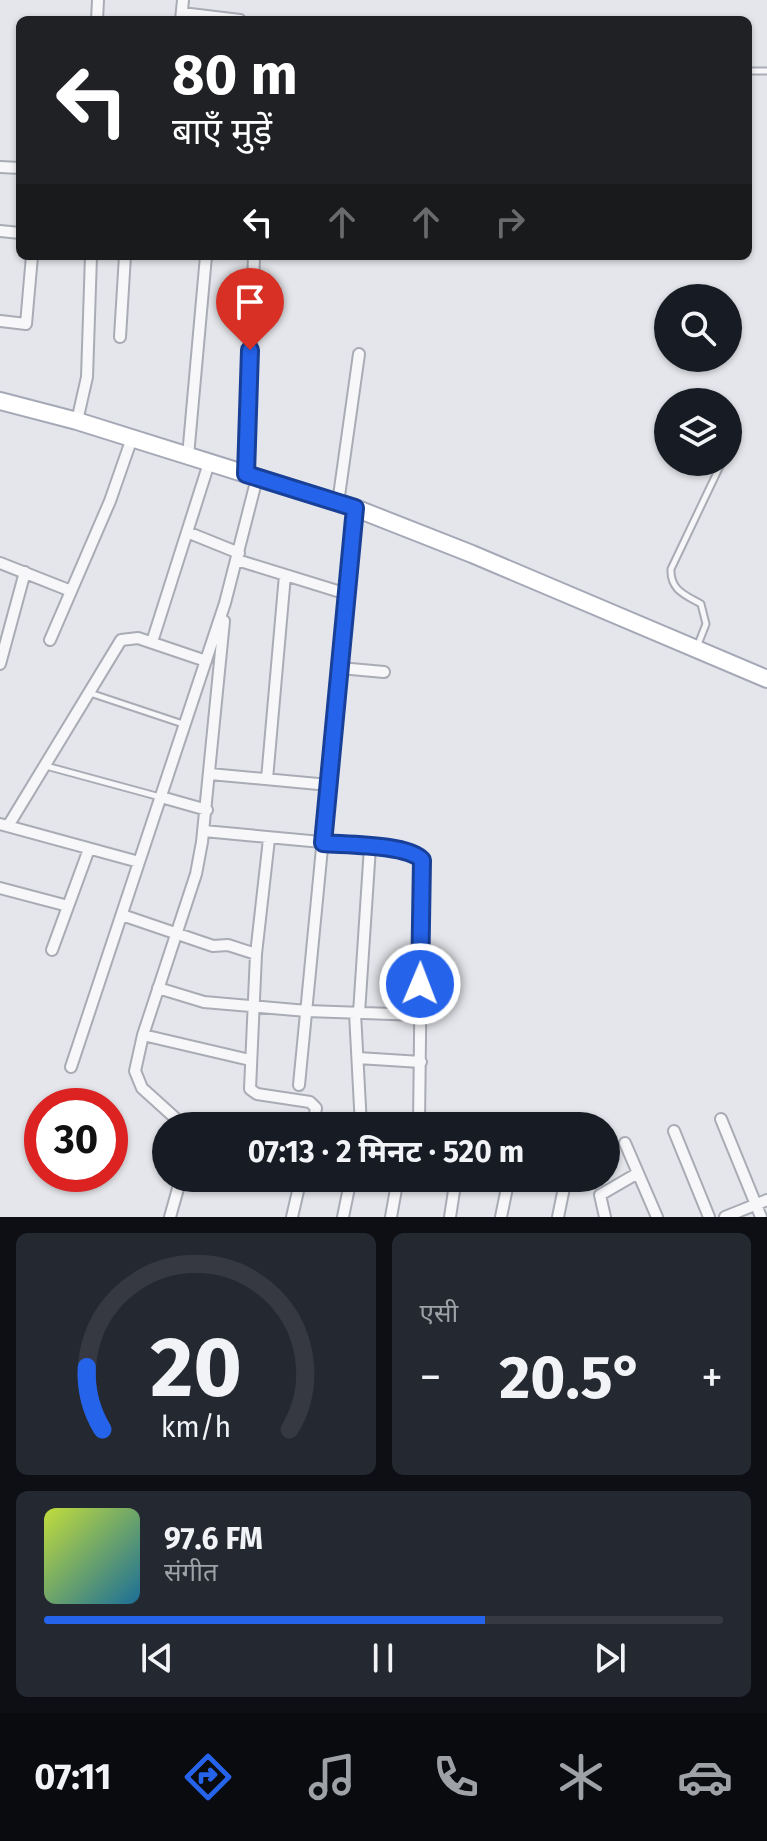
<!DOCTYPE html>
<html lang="hi">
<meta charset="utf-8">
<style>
:root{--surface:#171b24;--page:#242831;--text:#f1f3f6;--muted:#9ea1a6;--line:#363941;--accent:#2563eb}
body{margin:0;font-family:"Fira Sans","Noto Sans Devanagari",sans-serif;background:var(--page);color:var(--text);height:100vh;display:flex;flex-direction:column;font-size:30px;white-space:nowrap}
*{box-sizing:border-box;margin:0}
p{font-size:26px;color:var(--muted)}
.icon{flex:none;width:44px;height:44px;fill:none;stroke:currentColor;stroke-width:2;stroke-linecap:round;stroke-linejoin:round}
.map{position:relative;height:1217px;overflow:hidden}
.details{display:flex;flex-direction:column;gap:16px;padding:16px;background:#0d0f14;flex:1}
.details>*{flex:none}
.guide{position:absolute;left:16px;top:16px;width:736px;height:244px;border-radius:12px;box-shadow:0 2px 6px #0004;background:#202124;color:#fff;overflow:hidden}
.buttons{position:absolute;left:654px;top:284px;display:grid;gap:16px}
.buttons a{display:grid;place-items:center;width:88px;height:88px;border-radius:50%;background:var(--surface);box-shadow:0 2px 6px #0004;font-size:40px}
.speed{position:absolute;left:24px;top:1088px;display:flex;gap:16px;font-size:40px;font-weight:700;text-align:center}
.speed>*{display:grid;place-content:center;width:104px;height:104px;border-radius:50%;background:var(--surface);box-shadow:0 2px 6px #0004;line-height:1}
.speed .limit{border:12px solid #d22;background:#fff;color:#111}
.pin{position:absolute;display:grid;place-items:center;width:68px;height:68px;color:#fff;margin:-82px -34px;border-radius:50% 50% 50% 0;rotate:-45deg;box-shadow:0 0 8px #0007}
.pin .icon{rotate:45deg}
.me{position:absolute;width:88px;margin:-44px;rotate:1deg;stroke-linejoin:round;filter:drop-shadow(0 0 6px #0008)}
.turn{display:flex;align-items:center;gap:28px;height:168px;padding:0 24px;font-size:36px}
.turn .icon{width:104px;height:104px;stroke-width:2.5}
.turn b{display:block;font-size:56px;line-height:68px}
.lanes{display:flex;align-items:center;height:76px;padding:0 24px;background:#0003;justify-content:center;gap:40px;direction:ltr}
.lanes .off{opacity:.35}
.big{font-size:60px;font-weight:700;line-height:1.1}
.details .card{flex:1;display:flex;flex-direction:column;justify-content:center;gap:12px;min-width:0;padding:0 28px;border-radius:12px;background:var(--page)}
.details .dial{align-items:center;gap:0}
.dial svg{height:208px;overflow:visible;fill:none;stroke:var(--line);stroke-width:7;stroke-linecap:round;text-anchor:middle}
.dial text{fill:var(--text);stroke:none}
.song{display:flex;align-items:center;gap:24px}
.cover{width:96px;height:96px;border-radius:12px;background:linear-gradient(135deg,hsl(70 70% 55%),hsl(200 70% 35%))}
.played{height:8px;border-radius:4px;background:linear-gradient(90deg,var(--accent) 65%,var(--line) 65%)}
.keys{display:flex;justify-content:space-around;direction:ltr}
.heat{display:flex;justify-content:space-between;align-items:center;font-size:44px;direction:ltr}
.details .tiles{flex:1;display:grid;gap:16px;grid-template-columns:1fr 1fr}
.card:last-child{grid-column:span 2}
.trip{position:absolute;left:152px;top:1112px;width:468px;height:80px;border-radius:40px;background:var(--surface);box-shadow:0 2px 6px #0004;font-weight:700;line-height:80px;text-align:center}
.tab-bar{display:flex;height:128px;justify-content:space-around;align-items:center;background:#090b0e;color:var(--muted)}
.tab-bar .icon{width:56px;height:56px}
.tab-bar .selected{color:var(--accent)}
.tab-bar b{font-size:36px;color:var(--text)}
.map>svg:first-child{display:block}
</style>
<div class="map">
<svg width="767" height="1217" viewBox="0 0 767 1217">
<rect width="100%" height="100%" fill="#e4e6eb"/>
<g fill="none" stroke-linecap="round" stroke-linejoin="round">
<defs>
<path id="lane" d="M748,71H767
M697,647L706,624L701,604C685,595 670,590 671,569L722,462
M90,693L183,724
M46,766L160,797"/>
<path id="street" d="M182,13L240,20
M97,20L98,0
M181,20L183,0
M0,167L20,168
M0,231L20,233
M0,321L26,324L32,256
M120,337L125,256
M77,421L87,377L91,256
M188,456L206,256
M246,474L254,256
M338,503L359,354
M187,532L239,553
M237,560L347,594
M0,563L71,591
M50,640L110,501L132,438
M152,642L209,463
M0,664L25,572
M340,668L384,672
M210,774L329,785
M267,779L285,575
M161,797L207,810
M0,824L139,862
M8,826L121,640L138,638L206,661
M204,831L375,847L418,855L422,860L419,1126
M0,888L68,906
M122,915L213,946L228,945L256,954L250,1089L257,1094L310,1102L316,1108L313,1126
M52,950L89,849
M256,954L269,839
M158,988L204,1002L307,1011L420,1015
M355,1013L361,1126
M359,1013L370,847
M143,1035L250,1060
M358,1058L421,1062
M71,1067L225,603L257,478
M299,1085L355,508
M360,1118L384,1126
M721,1119L761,1217
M184,1126L142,1088L135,1071L143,1035L196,874L202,842L224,621
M674,1131L709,1217
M625,1143L657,1217
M170,1217L181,1178
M292,1217L301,1178
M343,1217L351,1178
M391,1217L398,1178
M450,1217L456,1178
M501,1217L509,1178
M558,1217L566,1178
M605,1217L600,1195L638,1173
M725,1217L767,1200"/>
<path id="primary" d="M0,401L77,421L355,508L472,554L767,679"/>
</defs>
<use href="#lane" stroke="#a9acb5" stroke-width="9"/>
<use href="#street" stroke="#a9acb5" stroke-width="14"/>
<use href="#primary" stroke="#a5a8b6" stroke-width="20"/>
<use href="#lane" stroke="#f7f7f9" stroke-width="5"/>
<use href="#street" stroke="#f7f7f9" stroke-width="10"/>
<use href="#primary" stroke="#fff" stroke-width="16"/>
</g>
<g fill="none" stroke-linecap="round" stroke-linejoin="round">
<defs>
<path id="route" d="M250,350L246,474L355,508L323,843C345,845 407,844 422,860L420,984"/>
</defs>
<use href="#route" stroke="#184099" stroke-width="20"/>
<use href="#route" stroke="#2563eb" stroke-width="14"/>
</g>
</svg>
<div class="buttons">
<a><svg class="icon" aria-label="search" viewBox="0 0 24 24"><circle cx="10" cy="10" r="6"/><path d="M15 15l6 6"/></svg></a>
<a><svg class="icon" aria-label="layers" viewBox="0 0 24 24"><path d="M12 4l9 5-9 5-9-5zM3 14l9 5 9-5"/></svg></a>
</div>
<div class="speed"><div class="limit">30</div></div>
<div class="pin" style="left:250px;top:350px;background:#d93025"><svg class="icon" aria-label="arrive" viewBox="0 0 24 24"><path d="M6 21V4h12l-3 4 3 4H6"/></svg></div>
<svg class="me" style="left:420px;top:984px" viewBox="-20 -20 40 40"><circle r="17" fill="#2563eb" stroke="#fff" stroke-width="3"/><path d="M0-11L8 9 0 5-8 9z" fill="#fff"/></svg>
<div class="trip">07:13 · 2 मिनट · 520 m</div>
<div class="guide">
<div class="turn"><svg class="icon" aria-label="left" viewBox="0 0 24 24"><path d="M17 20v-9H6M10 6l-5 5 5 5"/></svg><div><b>80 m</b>बाएँ मुड़ें</div></div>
<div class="lanes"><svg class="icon" aria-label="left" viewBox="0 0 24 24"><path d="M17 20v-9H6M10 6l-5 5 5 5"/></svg><svg class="icon off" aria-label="ahead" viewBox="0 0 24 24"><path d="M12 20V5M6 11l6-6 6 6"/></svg><svg class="icon off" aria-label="ahead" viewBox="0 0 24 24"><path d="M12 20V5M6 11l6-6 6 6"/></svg><svg class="icon off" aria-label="right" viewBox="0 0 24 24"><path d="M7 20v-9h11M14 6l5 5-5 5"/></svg></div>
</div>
</div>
<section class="details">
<div class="tiles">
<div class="card dial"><svg viewBox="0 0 100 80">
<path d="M14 69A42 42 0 1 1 86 69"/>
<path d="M14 69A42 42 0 0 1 8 45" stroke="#2563eb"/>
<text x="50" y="56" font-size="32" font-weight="700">20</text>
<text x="50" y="72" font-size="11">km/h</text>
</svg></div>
<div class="card"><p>एसी</p>
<div class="heat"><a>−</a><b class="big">20.5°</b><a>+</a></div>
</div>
<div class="card">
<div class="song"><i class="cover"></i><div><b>97.6 FM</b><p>संगीत</p></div></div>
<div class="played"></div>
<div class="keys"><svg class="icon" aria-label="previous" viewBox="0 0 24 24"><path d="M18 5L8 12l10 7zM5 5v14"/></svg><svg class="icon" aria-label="pause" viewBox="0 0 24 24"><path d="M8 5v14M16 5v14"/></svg><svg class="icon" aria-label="next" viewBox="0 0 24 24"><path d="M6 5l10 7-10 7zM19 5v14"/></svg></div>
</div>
</div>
</section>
<nav class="tab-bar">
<b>07:11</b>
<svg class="icon selected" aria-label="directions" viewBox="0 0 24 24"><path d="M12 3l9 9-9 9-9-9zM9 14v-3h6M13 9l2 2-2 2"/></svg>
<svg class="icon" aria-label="music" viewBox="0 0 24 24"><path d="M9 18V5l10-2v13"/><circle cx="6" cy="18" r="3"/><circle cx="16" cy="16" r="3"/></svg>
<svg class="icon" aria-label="phone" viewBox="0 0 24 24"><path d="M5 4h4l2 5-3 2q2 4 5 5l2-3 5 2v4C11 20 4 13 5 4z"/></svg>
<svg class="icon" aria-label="climate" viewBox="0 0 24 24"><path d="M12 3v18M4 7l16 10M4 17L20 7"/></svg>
<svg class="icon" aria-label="car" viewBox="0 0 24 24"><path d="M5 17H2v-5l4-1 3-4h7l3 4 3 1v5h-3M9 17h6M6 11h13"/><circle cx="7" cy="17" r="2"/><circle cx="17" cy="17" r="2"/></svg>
</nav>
